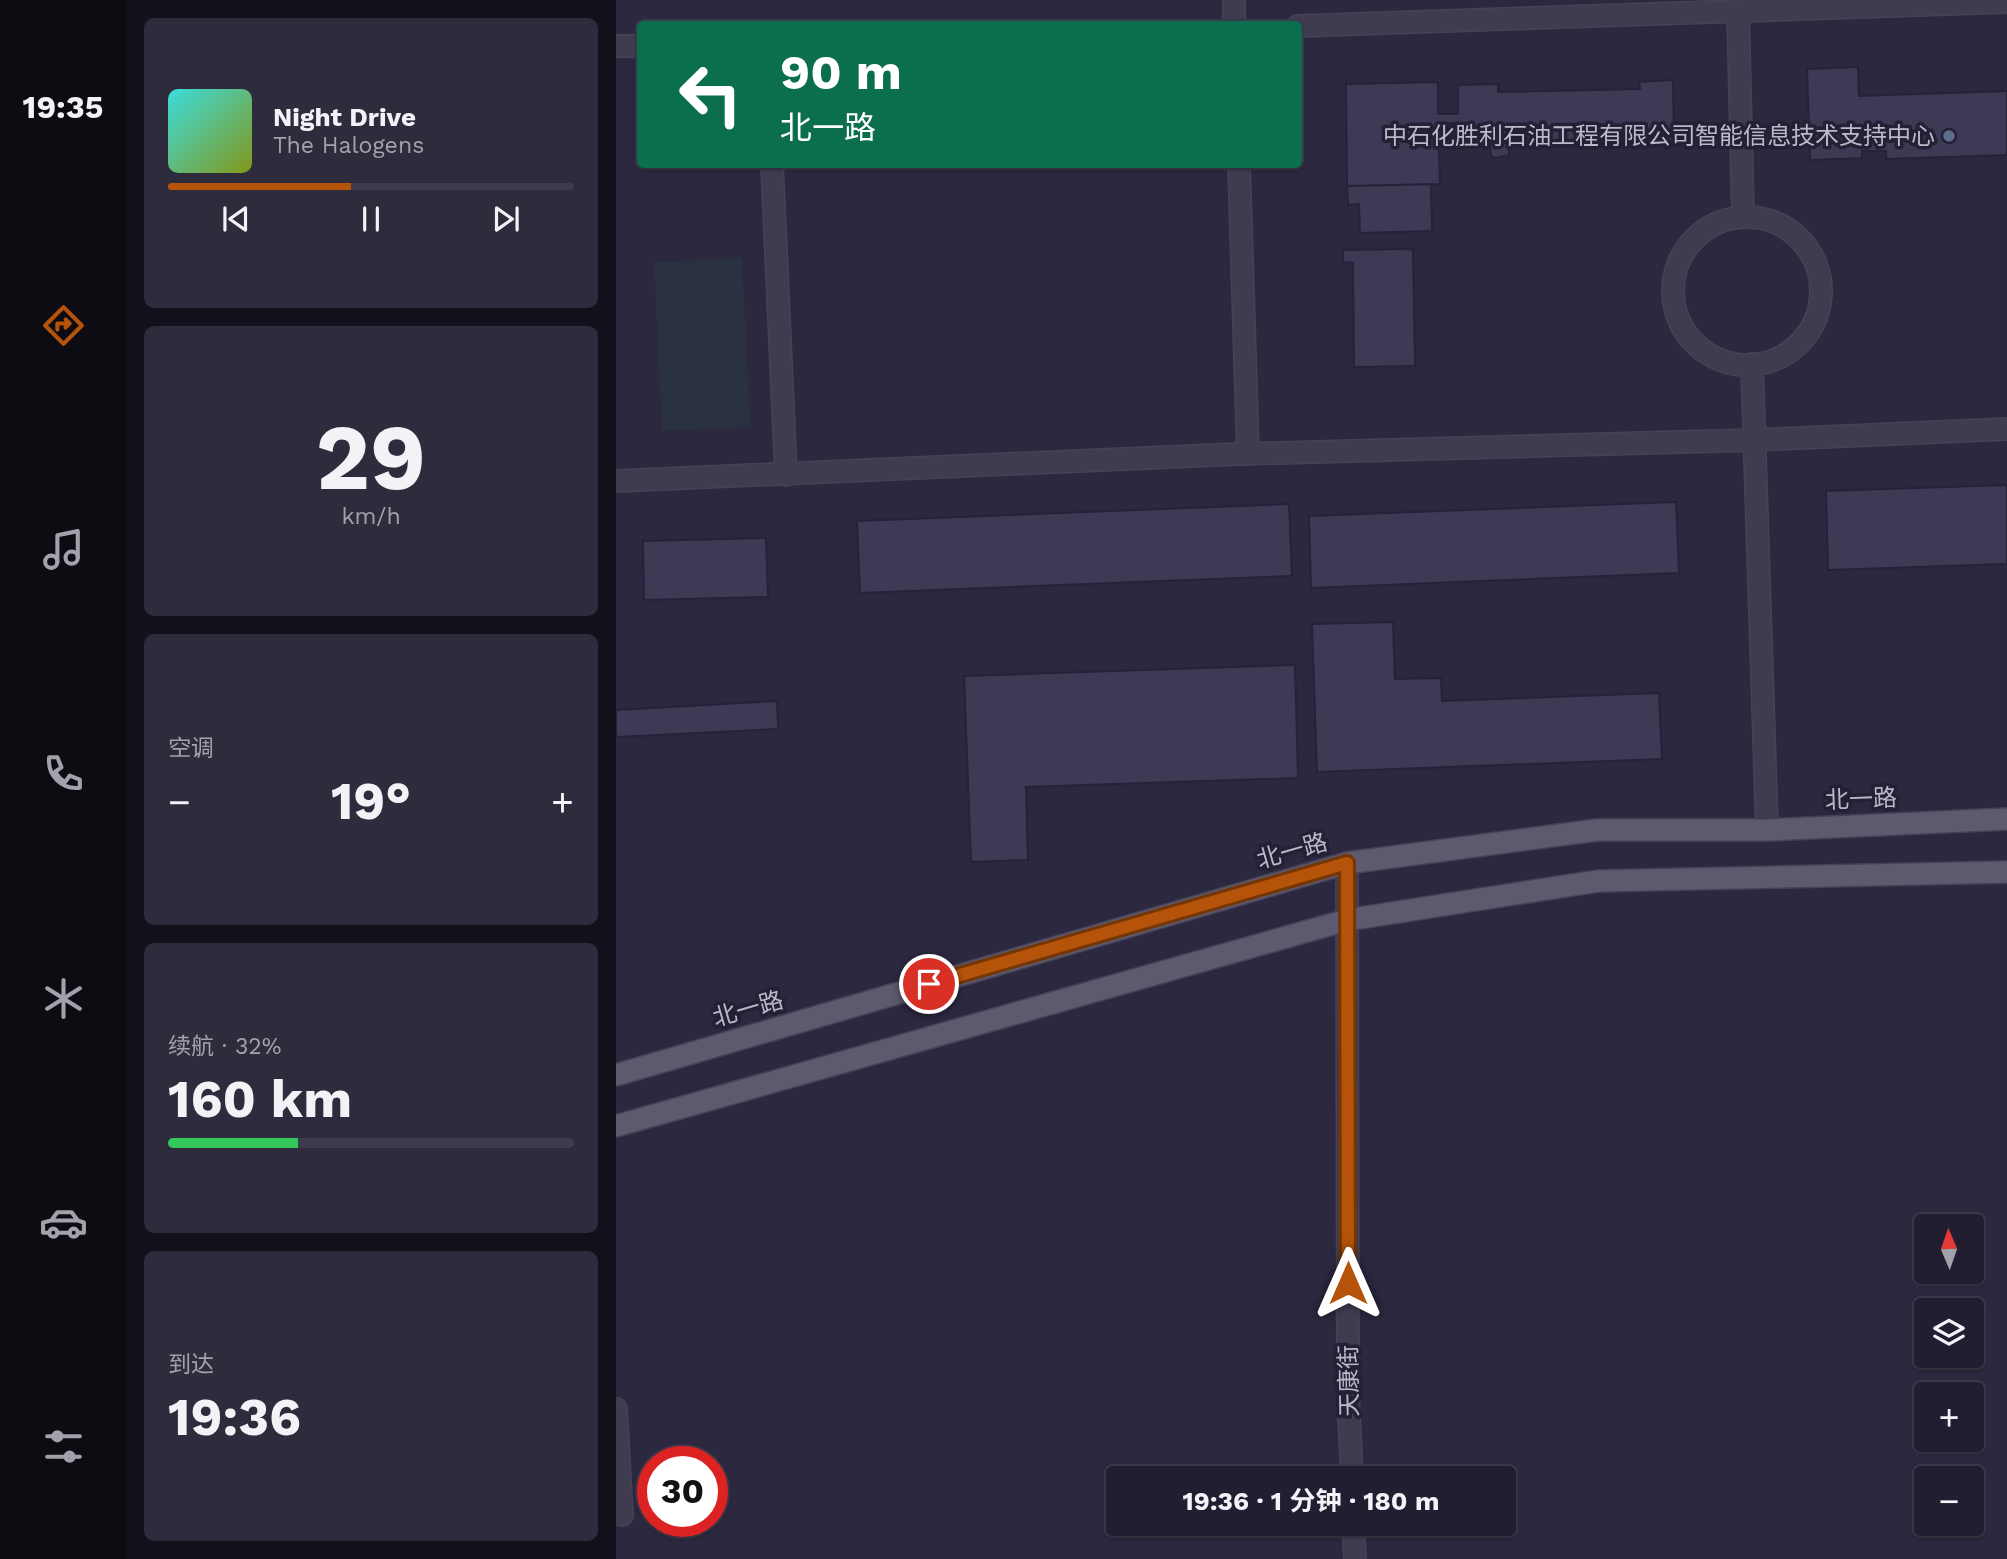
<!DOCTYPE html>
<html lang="zh">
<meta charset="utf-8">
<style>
:root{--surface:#201e30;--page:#2d2b3c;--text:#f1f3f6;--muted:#a2a2ab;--line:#3d3c4c;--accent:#b45309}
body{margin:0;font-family:"Work Sans","Noto Sans SC",sans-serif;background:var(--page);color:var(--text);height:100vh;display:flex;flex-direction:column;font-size:26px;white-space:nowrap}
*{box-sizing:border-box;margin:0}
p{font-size:23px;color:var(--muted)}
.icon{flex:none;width:38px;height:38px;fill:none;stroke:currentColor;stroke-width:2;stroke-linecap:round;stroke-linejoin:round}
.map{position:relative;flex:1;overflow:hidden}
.panel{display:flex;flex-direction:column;gap:18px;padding:18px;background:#12101a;width:490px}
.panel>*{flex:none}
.hud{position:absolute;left:21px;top:21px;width:665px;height:147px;border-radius:7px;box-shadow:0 2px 5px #0004,0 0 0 2px var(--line);background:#0b6e4f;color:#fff;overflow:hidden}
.needle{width:46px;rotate:358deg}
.buttons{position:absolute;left:1298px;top:1214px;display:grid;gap:14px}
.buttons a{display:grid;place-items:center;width:70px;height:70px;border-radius:7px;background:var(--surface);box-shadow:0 2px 5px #0004,0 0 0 2px var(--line);font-size:35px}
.speed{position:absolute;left:21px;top:1446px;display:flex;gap:14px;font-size:35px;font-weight:700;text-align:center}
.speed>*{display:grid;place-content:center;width:91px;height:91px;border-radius:50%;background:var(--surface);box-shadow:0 2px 5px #0004,0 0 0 2px var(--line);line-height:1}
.speed .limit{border:10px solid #d22;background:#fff;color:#111}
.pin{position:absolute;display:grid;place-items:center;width:60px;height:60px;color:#fff;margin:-30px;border:4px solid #fff;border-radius:50%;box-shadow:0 2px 7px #0007}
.me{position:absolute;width:77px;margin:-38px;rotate:0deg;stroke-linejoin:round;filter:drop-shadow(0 0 5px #0008)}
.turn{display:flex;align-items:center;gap:24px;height:147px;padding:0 28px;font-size:32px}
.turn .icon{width:91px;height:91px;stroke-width:2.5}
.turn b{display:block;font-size:49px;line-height:60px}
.big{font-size:52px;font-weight:700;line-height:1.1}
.panel .widget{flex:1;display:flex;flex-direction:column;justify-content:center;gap:10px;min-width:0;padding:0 24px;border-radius:10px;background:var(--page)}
.panel .dial{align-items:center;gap:0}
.dial b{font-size:91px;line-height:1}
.song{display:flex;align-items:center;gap:21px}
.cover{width:84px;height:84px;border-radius:10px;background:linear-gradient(135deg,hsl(180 70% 55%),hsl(70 70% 35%))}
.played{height:7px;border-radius:4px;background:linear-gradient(90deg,var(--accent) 45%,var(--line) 45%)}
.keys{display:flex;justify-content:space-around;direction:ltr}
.heat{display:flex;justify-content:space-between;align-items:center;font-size:38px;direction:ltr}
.charge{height:10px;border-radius:5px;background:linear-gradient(90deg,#34c759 32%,var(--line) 0)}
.trip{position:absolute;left:490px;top:1466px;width:410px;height:70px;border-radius:7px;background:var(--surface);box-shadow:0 2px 5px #0004,0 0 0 2px var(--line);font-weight:700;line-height:70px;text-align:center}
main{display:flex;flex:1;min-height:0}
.menu{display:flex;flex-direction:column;width:126px;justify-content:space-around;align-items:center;background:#0d0c13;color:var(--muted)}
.menu .icon{width:49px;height:49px}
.menu .selected{color:var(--accent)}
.menu b{font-size:32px;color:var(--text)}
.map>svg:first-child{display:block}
</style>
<main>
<nav class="menu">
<b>19:35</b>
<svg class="icon selected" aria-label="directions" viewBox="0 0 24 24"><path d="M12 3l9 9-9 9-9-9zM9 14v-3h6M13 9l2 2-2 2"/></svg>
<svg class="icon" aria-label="music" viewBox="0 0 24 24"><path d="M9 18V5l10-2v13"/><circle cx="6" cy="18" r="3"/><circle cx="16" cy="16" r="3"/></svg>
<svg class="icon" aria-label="phone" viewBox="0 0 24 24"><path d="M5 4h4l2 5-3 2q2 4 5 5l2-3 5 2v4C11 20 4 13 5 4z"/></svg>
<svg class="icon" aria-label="climate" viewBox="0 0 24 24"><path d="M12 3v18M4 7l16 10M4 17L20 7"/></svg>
<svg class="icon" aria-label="car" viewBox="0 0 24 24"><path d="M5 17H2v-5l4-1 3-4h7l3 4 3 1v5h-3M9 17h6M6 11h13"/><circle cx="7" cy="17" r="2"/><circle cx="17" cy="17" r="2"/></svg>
<svg class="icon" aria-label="filters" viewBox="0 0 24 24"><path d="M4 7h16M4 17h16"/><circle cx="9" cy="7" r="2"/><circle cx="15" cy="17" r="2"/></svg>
</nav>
<section class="panel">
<div class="widget">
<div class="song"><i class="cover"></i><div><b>Night Drive</b><p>The Halogens</p></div></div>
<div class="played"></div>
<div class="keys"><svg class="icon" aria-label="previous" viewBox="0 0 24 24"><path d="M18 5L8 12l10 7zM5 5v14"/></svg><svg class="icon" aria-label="pause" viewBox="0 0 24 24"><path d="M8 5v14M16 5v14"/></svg><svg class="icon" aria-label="next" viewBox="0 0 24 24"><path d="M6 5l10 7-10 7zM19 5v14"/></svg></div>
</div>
<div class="widget dial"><b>29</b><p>km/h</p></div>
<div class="widget"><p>空调</p>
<div class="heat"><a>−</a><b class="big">19°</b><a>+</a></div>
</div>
<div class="widget"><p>续航 · 32%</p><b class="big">160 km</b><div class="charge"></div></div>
<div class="widget"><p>到达</p><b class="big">19:36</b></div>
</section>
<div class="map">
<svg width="1391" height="1559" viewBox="0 0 1391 1559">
<rect width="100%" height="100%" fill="#2b2840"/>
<path fill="#2a3141" d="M126,258L134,427L46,431L38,262Z"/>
<path fill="#3e3a55" stroke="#262237" stroke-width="2" d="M1242,67L1243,96L1391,91V155L1270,159V151H1246V158L1194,160L1191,69Z
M1057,80L1058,141L893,145V155L879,158L875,156L874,144H861V148H843L842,123L822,124L824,184L731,186L730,84L822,82V114H842V85L882,84V92L1024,89L1023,82Z
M815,184L816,231L744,233L743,204L732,205L731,186Z
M797,249L799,366L738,367L737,263L727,262V250Z
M1391,485V564L1212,570L1210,491Z
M1060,502L1063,573L695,588L693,516Z
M673,504L676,576L244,593L241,521Z
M150,538L152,597L28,600L27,541Z
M777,622L779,679L825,678L826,701L1043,693L1046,759L701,772L696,624Z
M679,665L682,778L410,787L412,860L355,862L348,676Z
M161,701L162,729L0,737V710Z"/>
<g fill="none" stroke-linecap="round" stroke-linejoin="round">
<defs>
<path id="minor" d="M618,0V24
M1122,11L1127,217
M682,26L1391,2
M0,46H24
M156,164L170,475
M623,164L632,454
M1057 291a74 74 0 1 1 148 0a74 74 0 1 1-148 0Z
M1136,364L1151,830
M0,481L622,454L1137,440L1391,429
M731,863L732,1394L736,1479
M0,1409L6,1515
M737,1524L739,1559"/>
<path id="major" d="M0,1075L731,863L981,830H1151L1391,819
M0,1126L731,920L982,881L1391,872"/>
</defs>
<use href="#minor" stroke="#464256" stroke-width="24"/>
<use href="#major" stroke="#464256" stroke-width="24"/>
<use href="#minor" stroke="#3f3c50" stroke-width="21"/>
<use href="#major" stroke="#5d5a6f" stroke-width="21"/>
</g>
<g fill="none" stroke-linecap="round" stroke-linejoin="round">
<defs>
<path id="route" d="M313,984L731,863L732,1283"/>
</defs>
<use href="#route" stroke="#753606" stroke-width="18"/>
<use href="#route" stroke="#b45309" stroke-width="12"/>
</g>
<circle fill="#5c6f8a" stroke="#242035" stroke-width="2.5" cx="1333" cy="136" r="7"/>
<g text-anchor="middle" stroke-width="7" stroke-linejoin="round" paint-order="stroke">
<g font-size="24" fill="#bcb8ca" stroke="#242035" text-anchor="end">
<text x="1319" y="144">中石化胜利石油工程有限公司智能信息技术支持中心</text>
</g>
<g font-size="24" fill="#bcb8ca" stroke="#242035">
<text transform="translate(1245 799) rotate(-2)" y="8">北一路</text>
<text transform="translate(676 851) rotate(-16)" y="8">北一路</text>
<text transform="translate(132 1009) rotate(-16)" y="8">北一路</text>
<text transform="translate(733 1381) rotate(-91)" y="8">天康街</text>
</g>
</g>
</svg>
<div class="buttons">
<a><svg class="needle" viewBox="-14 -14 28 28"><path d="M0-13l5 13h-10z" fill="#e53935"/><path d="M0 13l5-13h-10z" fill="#a2a2ab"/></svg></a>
<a><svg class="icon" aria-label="layers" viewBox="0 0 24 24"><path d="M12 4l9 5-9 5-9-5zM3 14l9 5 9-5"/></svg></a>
<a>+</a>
<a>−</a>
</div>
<div class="speed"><div class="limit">30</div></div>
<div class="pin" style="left:313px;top:984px;background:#d93025"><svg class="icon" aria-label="arrive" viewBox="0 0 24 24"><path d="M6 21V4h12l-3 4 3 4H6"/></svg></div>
<svg class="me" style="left:732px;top:1283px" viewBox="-20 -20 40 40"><path d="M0-17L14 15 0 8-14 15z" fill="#b45309" stroke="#fff" stroke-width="4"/></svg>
<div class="trip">19:36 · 1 分钟 · 180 m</div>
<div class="hud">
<div class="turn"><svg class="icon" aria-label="left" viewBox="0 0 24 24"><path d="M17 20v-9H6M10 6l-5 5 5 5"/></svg><div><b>90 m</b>北一路</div></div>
</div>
</div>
</main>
